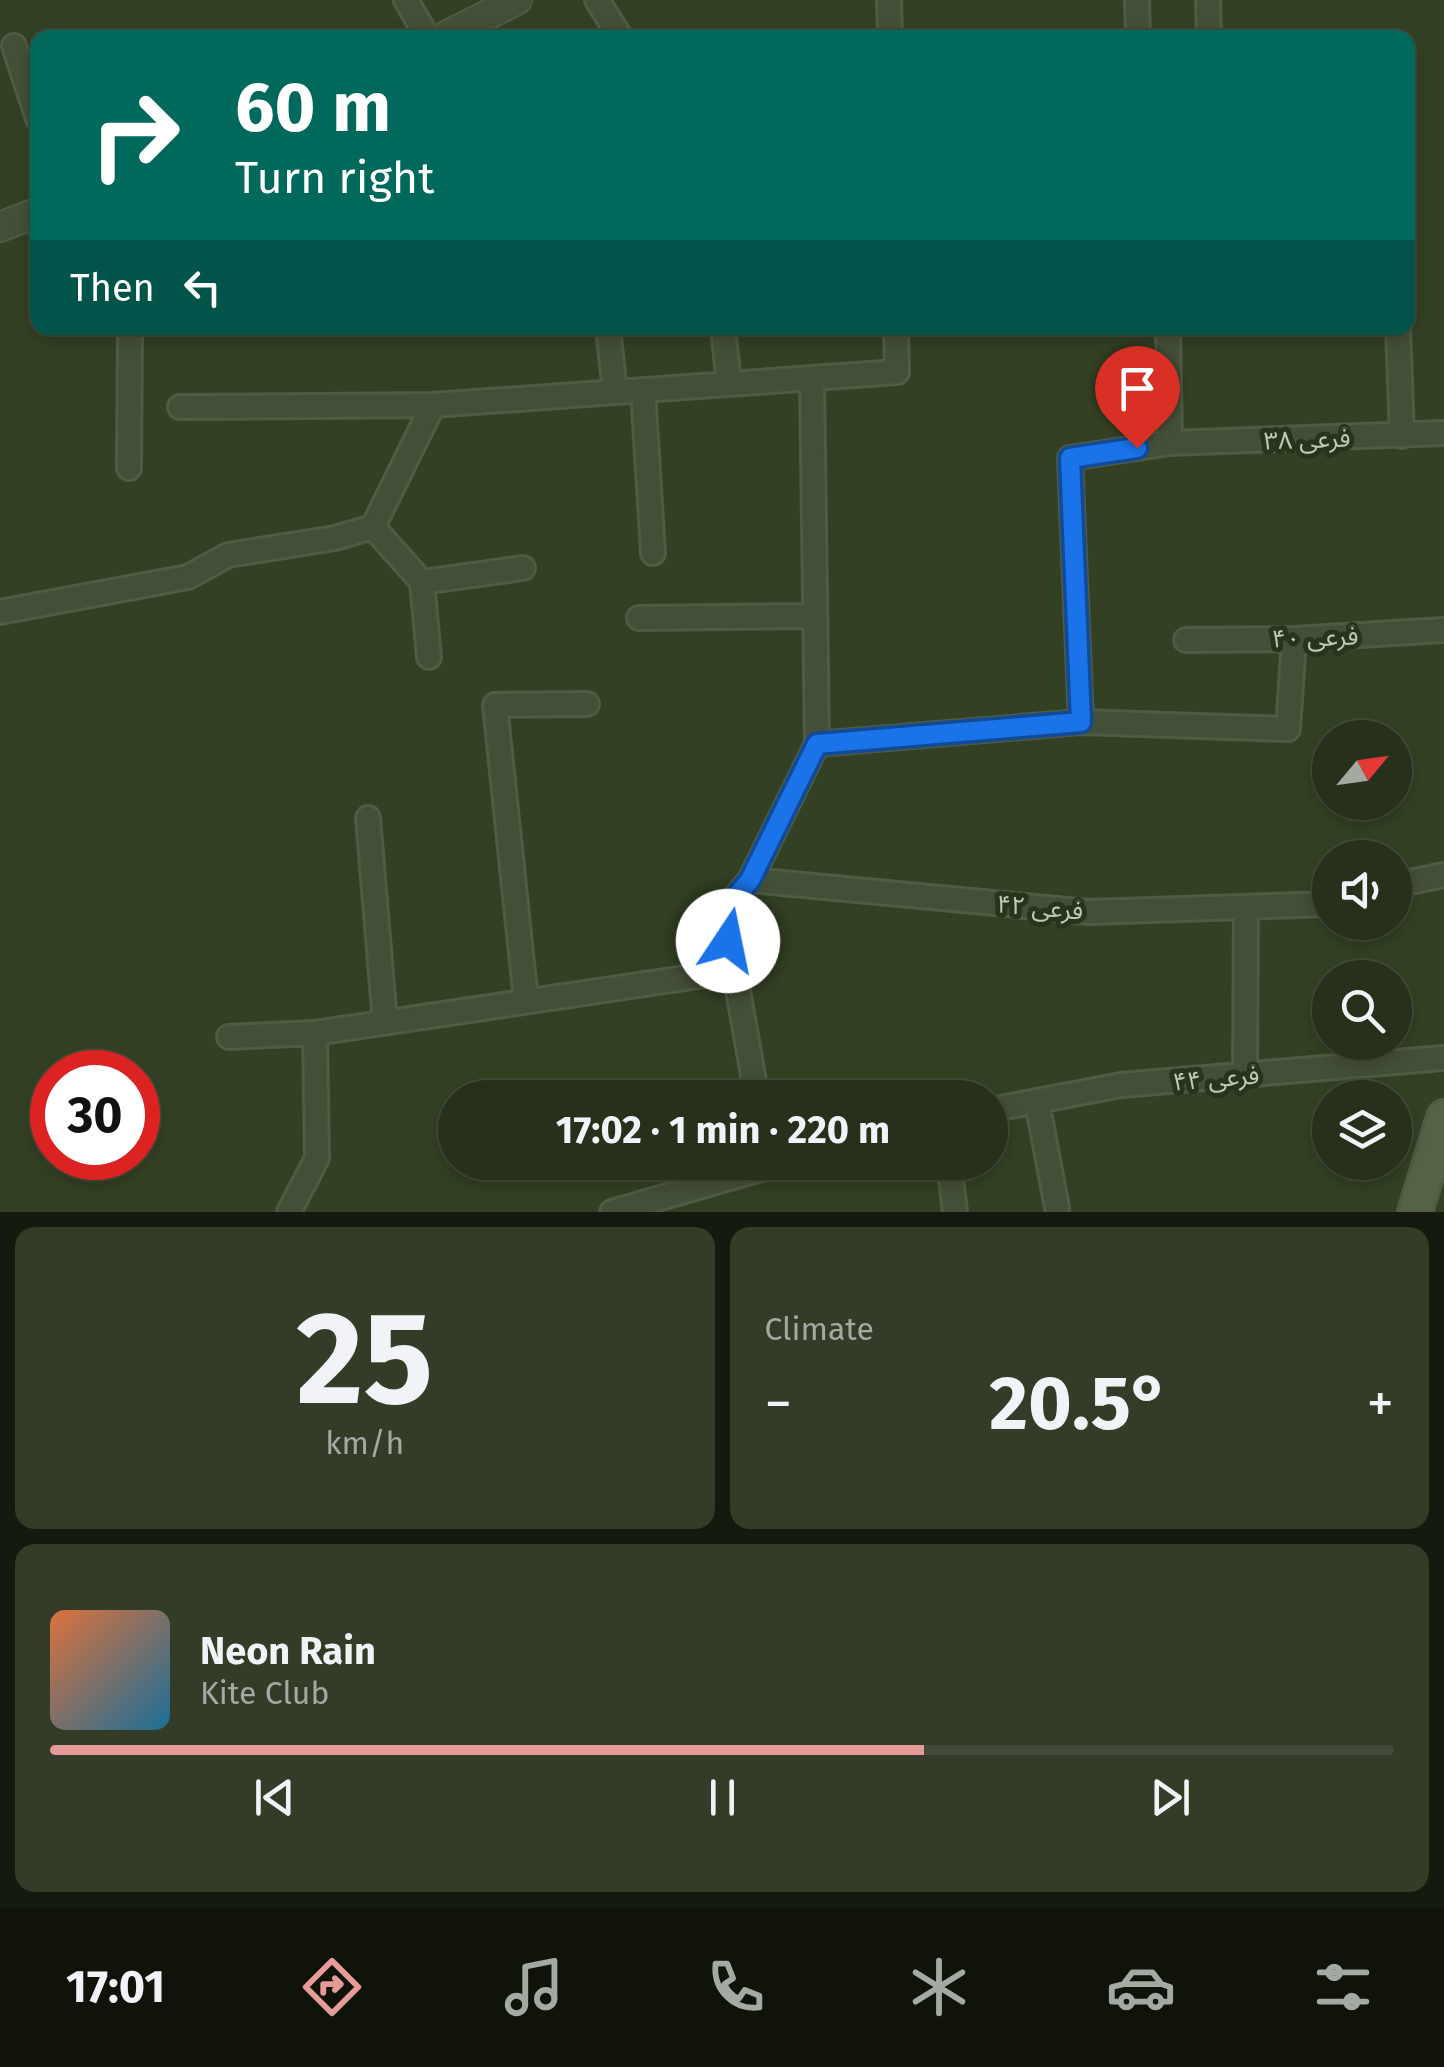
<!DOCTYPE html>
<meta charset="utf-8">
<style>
:root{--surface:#26301a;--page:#323c27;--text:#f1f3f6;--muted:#a4a9a2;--line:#424b39;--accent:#e69b98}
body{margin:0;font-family:"Fira Sans","Noto Sans Arabic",sans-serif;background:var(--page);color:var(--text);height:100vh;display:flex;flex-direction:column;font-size:38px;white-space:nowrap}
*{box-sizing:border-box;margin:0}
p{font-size:32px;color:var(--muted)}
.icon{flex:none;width:55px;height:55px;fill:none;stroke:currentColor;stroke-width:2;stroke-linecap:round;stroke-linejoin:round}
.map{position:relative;height:1212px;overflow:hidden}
.details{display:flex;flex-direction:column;gap:15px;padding:15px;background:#151a0e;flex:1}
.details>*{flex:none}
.hud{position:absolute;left:30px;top:30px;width:1385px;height:305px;border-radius:20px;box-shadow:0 5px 15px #0003,0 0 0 2px var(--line);background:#00695c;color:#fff;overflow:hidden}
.needle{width:65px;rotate:61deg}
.tools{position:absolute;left:1312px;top:720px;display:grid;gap:20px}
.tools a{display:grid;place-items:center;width:100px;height:100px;border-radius:50%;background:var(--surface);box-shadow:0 5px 15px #0003,0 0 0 2px var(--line);font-size:50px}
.speed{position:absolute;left:30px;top:1050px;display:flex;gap:20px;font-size:50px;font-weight:700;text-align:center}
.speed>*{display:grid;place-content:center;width:130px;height:130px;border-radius:50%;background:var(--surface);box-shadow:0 5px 15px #0003,0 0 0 2px var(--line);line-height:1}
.speed .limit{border:15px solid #d22;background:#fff;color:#111}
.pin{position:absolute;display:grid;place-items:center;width:85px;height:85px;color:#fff;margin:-102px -42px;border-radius:50% 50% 50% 0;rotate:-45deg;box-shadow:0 0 10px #0007}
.pin .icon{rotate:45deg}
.me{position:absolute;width:110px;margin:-55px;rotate:11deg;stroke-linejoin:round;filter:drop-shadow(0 0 8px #0008)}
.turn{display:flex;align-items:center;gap:35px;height:210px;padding:0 40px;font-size:45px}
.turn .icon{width:130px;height:130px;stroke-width:2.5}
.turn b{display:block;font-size:70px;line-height:85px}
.then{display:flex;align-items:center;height:95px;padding:0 40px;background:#0003;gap:20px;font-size:38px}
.big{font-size:75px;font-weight:700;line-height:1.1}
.details .card{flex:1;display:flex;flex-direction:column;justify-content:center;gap:15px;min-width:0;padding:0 35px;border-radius:20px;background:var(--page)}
.details .dial{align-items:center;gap:0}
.dial b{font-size:130px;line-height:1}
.song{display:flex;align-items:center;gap:30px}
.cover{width:120px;height:120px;border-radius:15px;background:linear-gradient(135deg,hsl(20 70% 55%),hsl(200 70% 35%))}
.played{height:10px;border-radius:5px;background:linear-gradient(90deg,var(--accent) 65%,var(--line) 65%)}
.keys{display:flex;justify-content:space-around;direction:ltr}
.heat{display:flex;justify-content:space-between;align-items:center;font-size:55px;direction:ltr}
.details .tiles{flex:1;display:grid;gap:15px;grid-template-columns:1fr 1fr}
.card:last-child{grid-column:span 2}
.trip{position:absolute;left:438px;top:1080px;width:570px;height:100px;border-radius:50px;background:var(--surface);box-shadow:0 5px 15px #0003,0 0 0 2px var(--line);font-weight:700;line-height:100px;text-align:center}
.tab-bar{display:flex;height:160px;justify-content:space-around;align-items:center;background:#0f130a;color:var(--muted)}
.tab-bar .icon{width:70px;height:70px}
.tab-bar .on{color:var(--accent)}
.tab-bar b{font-size:45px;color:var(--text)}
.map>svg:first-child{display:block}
</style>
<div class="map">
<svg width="1444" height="1212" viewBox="0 0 1444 1212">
<rect width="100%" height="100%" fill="#334023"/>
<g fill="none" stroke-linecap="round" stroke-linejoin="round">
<defs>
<path id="minor" d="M406,0L428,38
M597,0L621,38
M889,0L890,38
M1137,0L1138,38
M1208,0L1209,38
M14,46L38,119
M608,328L615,392
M723,328L729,384
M1168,328L1170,443
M1398,328L1402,436
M643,390L653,553
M180,407L433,405L897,372L896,328
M129,468L130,328
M373,527L422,582L429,657
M422,582L523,568
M0,612L188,577L228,555L335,538L373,527L433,405
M639,618L815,616
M1186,640L1294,639L1444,630
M1081,722L1070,458L1170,443L1444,433
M817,744L1081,722L1288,729L1294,639
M368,818L385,1022
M750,880L1089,912L1330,904
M1395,885L1444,875
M526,1001L495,705L587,704
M229,1037L315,1033L732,971
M1245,1076L1246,907
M757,1098L724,911L750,880L817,744L812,378
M1037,1101L1057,1208
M990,1110L1121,1085L1444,1058
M949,1162L955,1212
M289,1212L317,1158L315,1033
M612,1212L785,1162"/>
<path id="tertiary" d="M442,38L517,0
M0,227L38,212"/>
<path id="secondary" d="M1415,1212L1444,1117"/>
</defs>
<use href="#minor" stroke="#505b43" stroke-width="28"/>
<use href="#tertiary" stroke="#505b43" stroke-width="32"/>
<use href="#secondary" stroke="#505b43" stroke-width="38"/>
<use href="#minor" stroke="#444f37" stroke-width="22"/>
<use href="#tertiary" stroke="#444f37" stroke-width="28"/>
<use href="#secondary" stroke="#546345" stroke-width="32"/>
</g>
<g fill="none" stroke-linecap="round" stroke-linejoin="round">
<defs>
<path id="route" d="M728,941L724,911L750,880L817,744L1081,722L1070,458L1137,448"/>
</defs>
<use href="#route" stroke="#114b97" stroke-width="25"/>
<use href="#route" stroke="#1a73e8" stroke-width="18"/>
</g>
<g text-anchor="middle" stroke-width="10" stroke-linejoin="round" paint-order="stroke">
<g font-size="25" fill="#bfcab3" stroke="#29341c">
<text transform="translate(1307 439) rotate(-2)" y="9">فرعی ۳۸</text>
<text transform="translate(1315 637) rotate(-2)" y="9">فرعی ۴۰</text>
<text transform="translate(1040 907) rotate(5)" y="9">فرعی ۴۲</text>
<text transform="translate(1216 1078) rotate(-5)" y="9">فرعی ۴۴</text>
</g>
</g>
</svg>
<div class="tools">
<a><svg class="needle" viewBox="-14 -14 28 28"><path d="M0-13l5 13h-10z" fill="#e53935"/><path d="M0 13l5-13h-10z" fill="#a4a9a2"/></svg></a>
<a><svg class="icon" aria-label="sound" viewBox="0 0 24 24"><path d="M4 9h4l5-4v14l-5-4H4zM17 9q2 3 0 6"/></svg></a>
<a><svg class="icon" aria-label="search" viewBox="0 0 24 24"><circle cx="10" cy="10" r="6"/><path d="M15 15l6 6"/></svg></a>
<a><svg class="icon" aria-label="layers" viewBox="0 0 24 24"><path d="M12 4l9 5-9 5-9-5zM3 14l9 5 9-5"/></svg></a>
</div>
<div class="speed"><div class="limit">30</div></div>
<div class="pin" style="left:1137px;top:448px;background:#d93025"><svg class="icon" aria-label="arrive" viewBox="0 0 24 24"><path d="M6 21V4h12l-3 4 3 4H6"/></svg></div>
<svg class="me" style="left:728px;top:941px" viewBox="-20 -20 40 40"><circle r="19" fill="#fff"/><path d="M0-13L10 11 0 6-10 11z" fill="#1a73e8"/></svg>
<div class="trip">17:02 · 1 min · 220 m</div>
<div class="hud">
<div class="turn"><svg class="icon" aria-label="right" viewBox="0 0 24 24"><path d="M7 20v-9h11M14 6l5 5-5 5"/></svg><div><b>60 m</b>Turn right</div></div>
<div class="then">Then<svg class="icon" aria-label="left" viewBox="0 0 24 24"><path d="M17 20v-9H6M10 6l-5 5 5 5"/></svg></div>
</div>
</div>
<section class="details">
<div class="tiles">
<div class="card dial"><b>25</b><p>km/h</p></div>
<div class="card"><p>Climate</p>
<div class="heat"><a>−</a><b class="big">20.5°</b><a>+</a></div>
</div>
<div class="card">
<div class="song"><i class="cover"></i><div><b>Neon Rain</b><p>Kite Club</p></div></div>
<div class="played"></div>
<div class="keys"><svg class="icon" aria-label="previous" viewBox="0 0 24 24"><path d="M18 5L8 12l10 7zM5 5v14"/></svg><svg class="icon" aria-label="pause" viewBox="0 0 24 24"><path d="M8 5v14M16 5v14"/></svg><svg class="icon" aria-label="next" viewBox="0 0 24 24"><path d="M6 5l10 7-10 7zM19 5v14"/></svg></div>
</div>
</div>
</section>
<nav class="tab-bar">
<b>17:01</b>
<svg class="icon on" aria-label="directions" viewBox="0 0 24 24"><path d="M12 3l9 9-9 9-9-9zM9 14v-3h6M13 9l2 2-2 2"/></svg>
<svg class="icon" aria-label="music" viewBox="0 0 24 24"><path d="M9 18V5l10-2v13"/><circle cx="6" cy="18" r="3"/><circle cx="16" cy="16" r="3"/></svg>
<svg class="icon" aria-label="phone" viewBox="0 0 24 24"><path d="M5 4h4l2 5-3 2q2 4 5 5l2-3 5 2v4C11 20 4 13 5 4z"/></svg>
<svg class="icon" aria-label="climate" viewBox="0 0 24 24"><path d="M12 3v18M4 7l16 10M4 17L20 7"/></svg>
<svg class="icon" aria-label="car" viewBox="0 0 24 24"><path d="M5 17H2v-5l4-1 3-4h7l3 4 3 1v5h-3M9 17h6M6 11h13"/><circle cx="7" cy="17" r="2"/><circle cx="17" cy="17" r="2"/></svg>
<svg class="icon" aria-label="filters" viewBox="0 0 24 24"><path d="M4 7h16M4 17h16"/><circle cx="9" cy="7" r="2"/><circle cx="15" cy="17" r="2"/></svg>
</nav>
